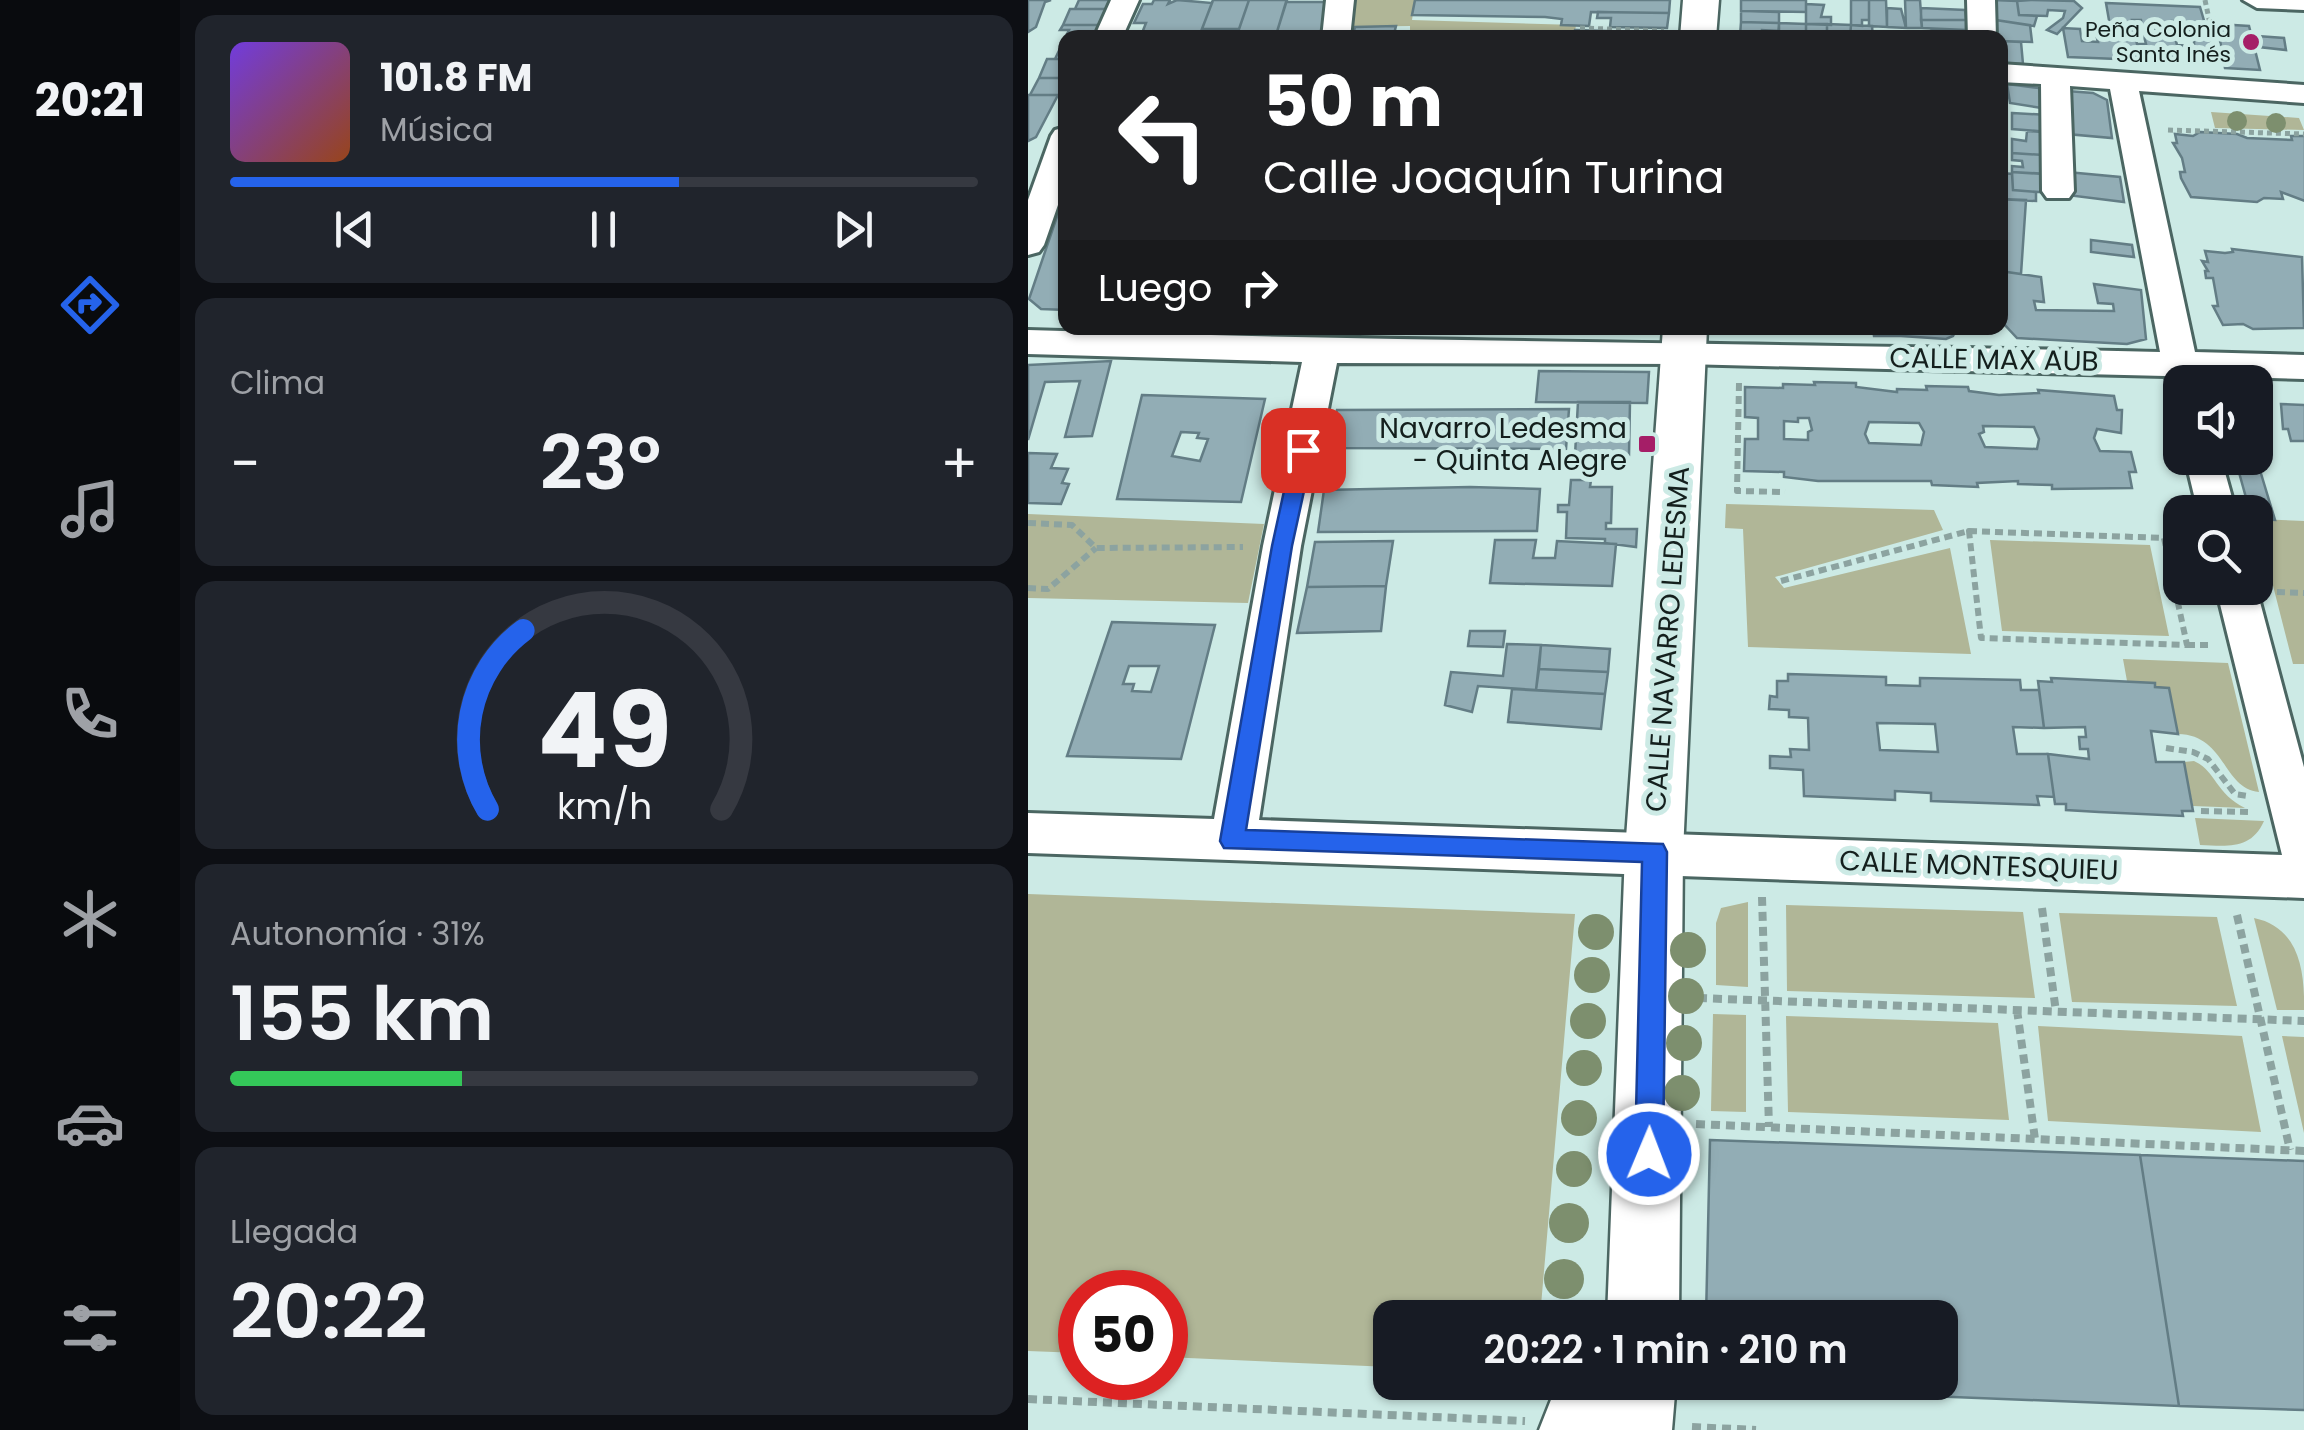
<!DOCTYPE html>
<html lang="es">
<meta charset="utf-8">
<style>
:root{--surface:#171b24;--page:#20242c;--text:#f1f3f6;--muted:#9ea1a6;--line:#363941;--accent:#2563eb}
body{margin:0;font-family:Poppins,sans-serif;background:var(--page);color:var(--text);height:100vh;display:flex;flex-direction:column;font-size:38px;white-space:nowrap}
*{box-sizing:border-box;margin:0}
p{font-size:32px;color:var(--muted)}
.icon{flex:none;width:55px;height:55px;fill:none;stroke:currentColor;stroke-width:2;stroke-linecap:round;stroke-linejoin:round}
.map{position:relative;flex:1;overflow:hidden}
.side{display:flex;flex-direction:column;gap:15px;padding:15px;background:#0d0f14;width:848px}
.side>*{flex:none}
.top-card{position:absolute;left:30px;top:30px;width:950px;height:305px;border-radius:20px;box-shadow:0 2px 8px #0004;background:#202124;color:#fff;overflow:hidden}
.fabs{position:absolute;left:1135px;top:365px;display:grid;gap:20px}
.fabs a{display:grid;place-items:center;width:110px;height:110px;border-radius:20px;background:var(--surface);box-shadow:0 2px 8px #0004;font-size:50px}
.speed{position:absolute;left:30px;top:1270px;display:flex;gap:20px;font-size:50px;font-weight:700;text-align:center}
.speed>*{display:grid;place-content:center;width:130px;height:130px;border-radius:50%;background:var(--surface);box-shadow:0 2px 8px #0004;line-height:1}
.speed .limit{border:15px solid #d22;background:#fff;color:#111}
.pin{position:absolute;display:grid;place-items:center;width:85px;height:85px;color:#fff;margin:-42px;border-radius:20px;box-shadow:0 5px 15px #0006}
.me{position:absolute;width:110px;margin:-55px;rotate:1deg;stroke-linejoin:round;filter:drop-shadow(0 0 8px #0008)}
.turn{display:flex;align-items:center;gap:35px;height:210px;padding:0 40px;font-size:45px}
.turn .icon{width:130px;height:130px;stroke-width:2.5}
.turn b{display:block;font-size:70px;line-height:85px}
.then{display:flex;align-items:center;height:95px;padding:0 40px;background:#0003;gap:20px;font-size:38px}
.big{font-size:75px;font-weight:600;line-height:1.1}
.side .tile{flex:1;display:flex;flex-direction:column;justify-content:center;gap:15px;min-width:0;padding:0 35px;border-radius:20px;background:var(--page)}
.side .dial{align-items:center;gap:0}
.dial svg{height:260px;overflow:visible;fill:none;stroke:var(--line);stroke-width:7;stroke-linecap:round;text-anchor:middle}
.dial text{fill:var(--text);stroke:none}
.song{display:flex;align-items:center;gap:30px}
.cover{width:120px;height:120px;border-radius:15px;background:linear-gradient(135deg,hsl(260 70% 55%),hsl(20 70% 35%))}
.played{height:10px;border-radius:5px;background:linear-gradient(90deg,var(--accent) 60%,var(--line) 60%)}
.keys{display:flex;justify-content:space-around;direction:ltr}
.heat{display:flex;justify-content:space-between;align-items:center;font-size:55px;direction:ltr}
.charge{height:15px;border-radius:8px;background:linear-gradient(90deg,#34c759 31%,var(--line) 0)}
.trip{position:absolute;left:345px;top:1300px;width:585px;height:100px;border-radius:20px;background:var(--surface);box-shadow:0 2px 8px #0004;font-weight:600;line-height:100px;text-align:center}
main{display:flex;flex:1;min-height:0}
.tabs{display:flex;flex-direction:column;width:180px;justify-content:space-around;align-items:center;background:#090b0e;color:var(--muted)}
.tabs .icon{width:70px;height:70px}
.tabs .on{color:var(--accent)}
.tabs b{font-size:45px;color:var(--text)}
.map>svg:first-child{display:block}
</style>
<main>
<nav class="tabs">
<b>20:21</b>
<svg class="icon on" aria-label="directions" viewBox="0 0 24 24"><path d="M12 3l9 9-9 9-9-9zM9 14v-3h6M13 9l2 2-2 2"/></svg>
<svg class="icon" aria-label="music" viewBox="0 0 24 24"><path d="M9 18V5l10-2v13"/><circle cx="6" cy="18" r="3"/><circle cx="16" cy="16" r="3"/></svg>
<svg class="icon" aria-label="phone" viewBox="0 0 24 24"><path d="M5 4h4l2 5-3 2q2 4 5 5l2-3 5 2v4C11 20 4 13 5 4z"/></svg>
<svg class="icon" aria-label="climate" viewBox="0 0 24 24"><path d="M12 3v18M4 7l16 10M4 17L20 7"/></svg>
<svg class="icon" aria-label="car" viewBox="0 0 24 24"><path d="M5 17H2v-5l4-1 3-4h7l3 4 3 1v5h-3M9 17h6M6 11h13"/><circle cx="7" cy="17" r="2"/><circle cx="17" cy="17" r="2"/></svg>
<svg class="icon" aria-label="filters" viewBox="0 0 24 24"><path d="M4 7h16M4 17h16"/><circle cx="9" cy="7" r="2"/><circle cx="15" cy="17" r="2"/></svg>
</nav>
<section class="side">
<div class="tile">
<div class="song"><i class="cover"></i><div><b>101.8 FM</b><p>Música</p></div></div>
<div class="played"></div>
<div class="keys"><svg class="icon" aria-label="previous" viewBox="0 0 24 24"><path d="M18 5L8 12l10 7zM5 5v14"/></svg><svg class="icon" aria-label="pause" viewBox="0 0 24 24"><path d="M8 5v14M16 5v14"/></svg><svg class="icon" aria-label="next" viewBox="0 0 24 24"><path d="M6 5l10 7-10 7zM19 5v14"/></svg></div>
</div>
<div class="tile"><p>Clima</p>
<div class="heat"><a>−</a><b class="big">23°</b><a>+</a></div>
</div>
<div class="tile dial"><svg viewBox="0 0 100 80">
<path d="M14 69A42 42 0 1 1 86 69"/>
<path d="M14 69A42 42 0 0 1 25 14" stroke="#2563eb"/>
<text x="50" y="56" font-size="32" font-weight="700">49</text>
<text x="50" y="72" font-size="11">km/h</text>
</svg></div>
<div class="tile"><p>Autonomía · 31%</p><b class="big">155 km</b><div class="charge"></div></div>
<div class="tile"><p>Llegada</p><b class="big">20:22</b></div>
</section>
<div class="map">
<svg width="1277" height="1430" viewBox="0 0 1277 1430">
<rect width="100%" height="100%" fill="#cceae5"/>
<path fill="#b0b697" d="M321,0H387L384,20L548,25L546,38H382V26L316,27Z
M1183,112L1271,118L1276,130L1187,128Z
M698,504L906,510L915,530L747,577L756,588L922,548L943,654L720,647L715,529L697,528Z
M0,514L236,524L220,603L0,598Z
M1228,519L1276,521V664H1265Z
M962,540L1122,545L1141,636L974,631Z
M1095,659L1200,663L1231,792C1194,788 1198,735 1150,734L1141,688L1127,687L1126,683L1099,681Z
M1166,761C1188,771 1187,793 1217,808L1165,806L1156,762Z
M1167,818L1236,821C1223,850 1200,846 1172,845Z
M0,894L547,914L512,1317L362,1318V1367L138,1357V1292H52V1353L0,1351Z
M720,902V987L688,985V923L693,908Z
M758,905L995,912L1007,998L759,991Z
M1031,913L1189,917L1209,1006L1044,1002Z
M1226,918C1270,927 1277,969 1276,1010H1249Z
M685,1014L718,1015V1112L683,1111Z
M758,1016L970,1023L981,1120L760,1112Z
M1010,1026L1214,1036L1233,1132L1020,1121Z
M1254,1036L1276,1037V1133Z"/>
<path fill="#92adb5" stroke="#637d85" stroke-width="2.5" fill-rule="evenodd" d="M0,0H23L17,2L8,27L0,32Z
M51,0H84L80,9H47Z
M126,0H142L140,4L149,0L184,3L172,34L114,33L118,23H106L115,4H124Z
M185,0H221L211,29H174Z
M221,0H259L248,35H209Z
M387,0H642L641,13L563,12L561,26L533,25L534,19L517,17L384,15Z
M778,0V12L713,11V0Z
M841,0H858L859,27L841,26Z
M841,0V20H834V26L823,25V0Z
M877,0H892L894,28H878Z
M965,0L989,1L991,15L1009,16L1006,26L961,19Z
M1003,0L1046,1L1054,8L1029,34L1019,30L1035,18L1037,11L1020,10L1019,16L991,15L989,1Z
M258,2H299L294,35H248Z
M1078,3L1172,7L1179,31L1162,30L1160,22L1144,21L1145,29L1114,28L1113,20H1104L1106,28L1113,32L1106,31L1109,44H1118L1116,36L1132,37L1130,32L1147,37L1149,45L1166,46V34L1180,35L1188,63L1040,57L1035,28L1052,29L1054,41L1070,42L1068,34L1100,35L1098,27L1082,26Z
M778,4L796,5L793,17H803V25L778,24Z
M859,8L873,9L878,28L859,27Z
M893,8L937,10L938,20H893Z
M42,9H80L73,25H35Z
M713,11L751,12V23L713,22Z
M570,12L641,13L639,28L582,27L583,18H569Z
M961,19L1002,25L1004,42L972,41Z
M893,20H938V30L894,28Z
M713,22L751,23V31L734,30V38L712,36Z
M751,23L778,24V38H750Z
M778,24H799V38H778Z
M799,24L823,25L822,38H799Z
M1189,24L1221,26L1232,70L1197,68Z
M35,25H73L68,37L38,38V59H27L41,30H32Z
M823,25L844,26L845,38H822Z
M368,26L365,38H324L327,27Z
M903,29L938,30L939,38H904Z
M547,30L639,33V38H546Z
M1229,36L1256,38L1258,50L1231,47Z
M972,41L993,42L995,64L972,63Z
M19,59H38V78H11Z
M11,78H38V95H2Z
M979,84L1019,89L1020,109L982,103Z
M1039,91L1065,93L1079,100L1084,138L1039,134Z
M0,95H30L8,137L0,141Z
M984,113L1020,115L1021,132L984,129Z
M999,131L1014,132L1015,155L984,153V139L998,141Z
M1172,132L1209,134L1219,138L1264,140L1263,136H1277V201L1253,192L1255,199L1236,198L1229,202L1163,197L1153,178L1152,172H1157L1154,158L1145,143H1149L1147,134L1165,136Z
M984,153L1015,155L1014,174L984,172V166L995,167L994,161L984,160Z
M984,172L1020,174L1023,193L985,190Z
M1039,172L1092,177L1096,202L1039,195Z
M974,173L984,174L985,190L1008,192V201L972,199Z
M38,190V310L13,309L1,299Z
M972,199L998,200L993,274L972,271Z
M1063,240L1104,245L1106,257L1063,252Z
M1204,249L1274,257L1276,328L1225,329L1215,324L1195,325L1185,306H1190L1185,278H1178L1177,271H1180L1174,261L1180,262L1177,251L1197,253L1205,252Z
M972,271L1013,277L1016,302L1006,301L1008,310L1086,311L1085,304L1070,303L1066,284L1113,290L1118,339L1099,344L989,338L975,323Z
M845,328H873L874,336H846Z
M873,328H929L925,336L918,339L874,336Z
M83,361L64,436L37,437L52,381L17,382L0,440V365Z
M511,371L621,372L619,403L508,402Z
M786,382L828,383V387L869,392V389L899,390L898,386L940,387L941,391L971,395L1011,393L1010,390L1086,396L1089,410H1094L1093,433L1069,429L1066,438L1072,451L1103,452L1108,472H1101L1104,488L1024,489V485L990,484V481L949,483L950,487L904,485L903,481H790L756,477V472L716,471L717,439H730V418L717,417V387L755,388V384L787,385ZM770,418H781L784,430L780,432V440L756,439V421L770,422ZM841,422L891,423L896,432L893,445L841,443L837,434ZM955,426L1006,427L1011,439L1009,449L957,447L951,434L956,432Z
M114,395L237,399L213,502L89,499ZM153,432L171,433L169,438L180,439L172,461L144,456Z
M550,402H602L601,455H547Z
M1253,404L1277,405V441H1263L1260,429H1255Z
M541,409L538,449L302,448L309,410Z
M0,453L29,454L23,468L40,469L34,483L41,484L33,504L0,503Z
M1228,457L1247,520L1228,519V512H1222L1207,458Z
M543,480H563L562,487H584L583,523H578V529H609L608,547L577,543V539L538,538L539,512H530V505H541Z
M442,487L512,489L509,531L290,532L296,490Z
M467,540H508L505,558H527L529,541L588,544L584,586L462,583Z
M365,541L358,586L279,587L287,542Z
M358,586L353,631L269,633L279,587Z
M84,622L187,625L153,759L39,756ZM101,666H131L123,692L104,691L106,684H95Z
M442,631H477L475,647L440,646Z
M479,644L513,645L508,690L450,686L444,712L417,705L423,672L475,676Z
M513,645L582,649L580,672L511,669Z
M511,669L580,672L577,694L508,690Z
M760,674L858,677V685L892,686V678L992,680L993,690H1011L1016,728L985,727L989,754H1020L1026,797L1009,796L1011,805L903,801V793L867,791V800L776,796L775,770L742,768V756L763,757L762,749L781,750L780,718L761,717V710L741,709L742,696L749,697V681H760ZM849,723L907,724L910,752L852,750Z
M1023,678L1127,683V687L1141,688L1150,734L1123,731L1128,762H1156L1165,811H1154L1155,816L1071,812L1038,810V804H1027L1020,754L1061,759L1060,749H1052L1051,737H1058L1057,727L1016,728L1010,681L1024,682Z
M484,689L577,694L573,729L480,722Z
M682,1140L1112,1155L1151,1406L677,1387V1382H912V1318H678Z
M1112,1155L1277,1161V1410L1151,1406Z"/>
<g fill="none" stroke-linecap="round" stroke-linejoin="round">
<defs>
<path id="street" d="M83,0H111L94,38H66Z
M298,0H326L322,38H294Z
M939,0H967L968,38H940Z
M1215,0H1277V10L1229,8Z
M972,64L1277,85V103L1111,91L1167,352L1277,355V379L1172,376L1173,382H1152V393L1144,391L1137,376L656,364L309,363L273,546L231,820L1254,855L1188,588L1228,587L1277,771V898L0,853V813L186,819L235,546L274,362L0,354V330C377,342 755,343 1132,352L1082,89L1042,86L1046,191L1041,198H1019L1014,191L1013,84L972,82Z
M38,127V182L16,245L11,252L0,255V200L23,136L27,130Z
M1157,458H1193L1208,512H1170Z"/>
<path id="secondary" d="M655,0H691L688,38H652Z
M635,328H679L655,852L651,1318H579L597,852Z
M530,1382H648L644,1430H511Z"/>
</defs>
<use href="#street" stroke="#4b6662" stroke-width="6"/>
<use href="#secondary" stroke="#4b6662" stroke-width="5"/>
<path stroke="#8ca3a0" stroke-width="5" stroke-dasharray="5 4" stroke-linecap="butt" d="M1177,0L1190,62
M552,28L636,31
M1140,130L1277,134"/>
<path stroke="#8ca3a0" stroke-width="6" stroke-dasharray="8 5" stroke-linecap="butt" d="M711,383L709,491L757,492
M0,523L44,525L68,548L215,547
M941,531L1136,538L1159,645L953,638Z
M753,581L941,531
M0,588L20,589L68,548
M1249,592L1277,593
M1159,645H1184
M1138,748L1165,752L1180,759L1207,794L1220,796
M1173,811L1223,812"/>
<path stroke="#8ca3a0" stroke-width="8" stroke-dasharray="9 6" stroke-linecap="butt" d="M734,897L741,1127
M1014,908L1028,1012
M1209,915L1262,1150
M670,998L1277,1021
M989,1010L1007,1139
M668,1124L1277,1151
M0,1399L497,1421
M664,1427L728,1430"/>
<use href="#street" fill="#fff" fill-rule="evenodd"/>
<use href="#secondary" fill="#fff" fill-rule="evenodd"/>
</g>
<g fill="#7d8f6e">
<circle cx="1209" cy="121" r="10"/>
<circle cx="1248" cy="123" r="10"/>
<circle cx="568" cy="932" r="18"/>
<circle cx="660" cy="950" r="18"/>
<circle cx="564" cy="975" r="18"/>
<circle cx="658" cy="996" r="18"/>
<circle cx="560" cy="1021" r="18"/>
<circle cx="656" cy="1043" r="18"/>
<circle cx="556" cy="1068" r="18"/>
<circle cx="654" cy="1093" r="18"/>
<circle cx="551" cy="1118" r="18"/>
<circle cx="546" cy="1169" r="18"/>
<circle cx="541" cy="1223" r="20"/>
<circle cx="536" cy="1279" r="20"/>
</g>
<path fill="#2563eb" stroke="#184099" stroke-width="2.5" d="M275,442L285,450L264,546L218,830L635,844L639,852L635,1154L631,1164L621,1168L611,1164L607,1154L614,862L196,848L192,841L244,546L265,450Z"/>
<g fill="#a51e67" stroke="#cceae5" stroke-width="4">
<circle cx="1223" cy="42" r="10"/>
<rect x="609" y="434" width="20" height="20" rx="5"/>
</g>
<g text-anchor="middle" stroke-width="10" stroke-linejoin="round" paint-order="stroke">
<g font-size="22" fill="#141f1d" stroke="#cceae5" text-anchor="end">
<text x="1203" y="37">Peña Colonia<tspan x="1203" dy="25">Santa Inés</tspan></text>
</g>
<g font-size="28" fill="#141f1d" stroke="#cceae5">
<text transform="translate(966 359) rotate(1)" y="10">CALLE MAX AUB</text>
<text transform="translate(639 639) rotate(-86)" y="10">CALLE NAVARRO LEDESMA</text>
<text transform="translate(951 865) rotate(2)" y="10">CALLE MONTESQUIEU</text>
</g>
<g font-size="28" fill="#141f1d" stroke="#cceae5" text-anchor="end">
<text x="599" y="438">Navarro Ledesma<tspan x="599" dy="32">- Quinta Alegre</tspan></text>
</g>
</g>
</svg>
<div class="fabs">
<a><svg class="icon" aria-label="sound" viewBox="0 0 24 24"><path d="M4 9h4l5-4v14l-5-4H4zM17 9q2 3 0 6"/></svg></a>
<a><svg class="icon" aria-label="search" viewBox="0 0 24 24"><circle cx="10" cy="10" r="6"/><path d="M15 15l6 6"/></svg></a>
</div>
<div class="speed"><div class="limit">50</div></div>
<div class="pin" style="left:275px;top:450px;background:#d93025"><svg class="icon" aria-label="arrive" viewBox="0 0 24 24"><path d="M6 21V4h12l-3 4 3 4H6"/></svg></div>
<svg class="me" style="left:621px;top:1154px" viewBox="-20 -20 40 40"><circle r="17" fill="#2563eb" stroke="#fff" stroke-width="3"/><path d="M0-11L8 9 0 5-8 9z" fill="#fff"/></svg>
<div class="trip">20:22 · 1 min · 210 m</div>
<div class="top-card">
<div class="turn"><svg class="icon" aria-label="left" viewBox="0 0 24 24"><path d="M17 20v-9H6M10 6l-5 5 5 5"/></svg><div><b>50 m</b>Calle Joaquín Turina</div></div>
<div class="then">Luego<svg class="icon" aria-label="right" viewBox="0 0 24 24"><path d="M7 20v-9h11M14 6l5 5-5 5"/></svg></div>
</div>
</div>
</main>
